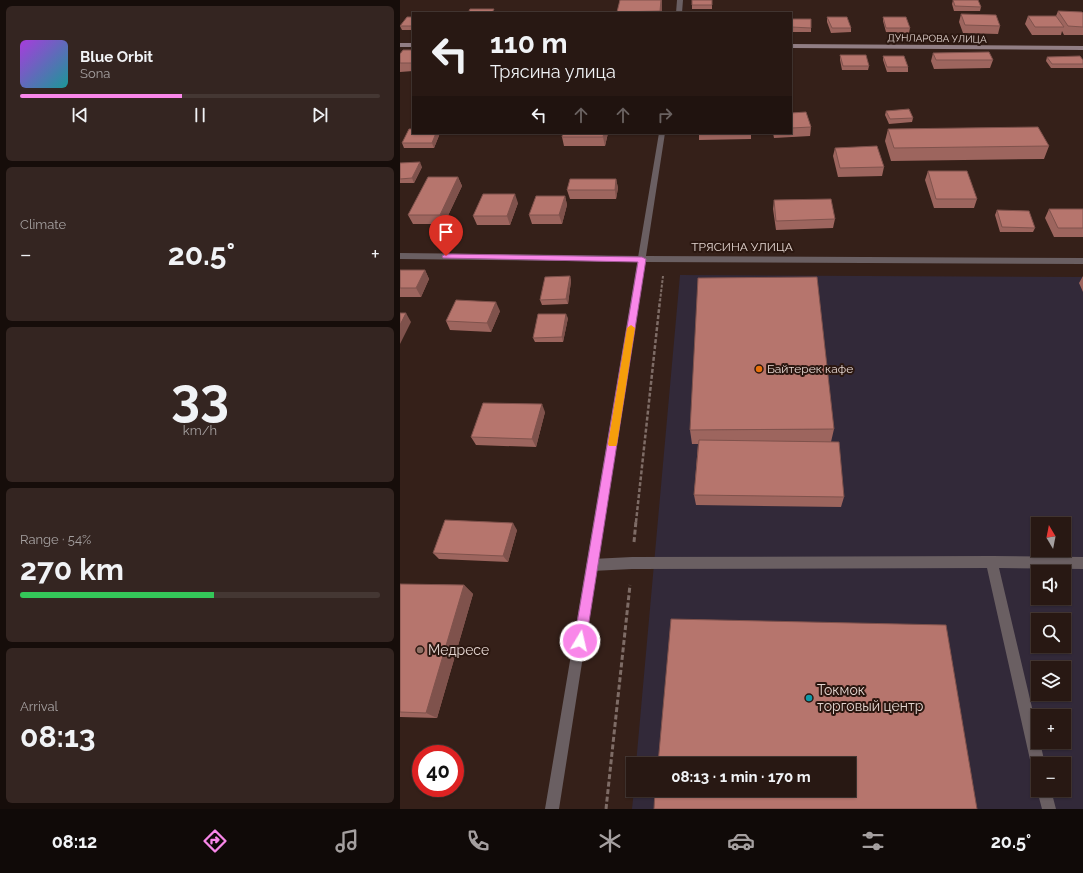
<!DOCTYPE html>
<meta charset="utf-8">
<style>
:root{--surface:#281813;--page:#342521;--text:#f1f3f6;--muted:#a5a0a0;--line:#443733;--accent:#f987e9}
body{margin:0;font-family:Raleway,sans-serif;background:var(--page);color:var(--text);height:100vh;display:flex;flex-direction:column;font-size:15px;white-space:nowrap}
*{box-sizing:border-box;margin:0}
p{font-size:13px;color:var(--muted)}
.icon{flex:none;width:22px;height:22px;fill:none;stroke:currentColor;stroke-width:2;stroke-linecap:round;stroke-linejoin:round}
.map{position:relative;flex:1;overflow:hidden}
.drawer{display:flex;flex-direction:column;gap:6px;padding:6px;background:#160d0a;width:400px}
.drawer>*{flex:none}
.hud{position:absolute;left:12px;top:12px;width:380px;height:122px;border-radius:0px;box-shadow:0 1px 3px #0004,0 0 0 1px var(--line);background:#281813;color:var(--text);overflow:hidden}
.needle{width:26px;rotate:350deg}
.fabs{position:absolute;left:631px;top:517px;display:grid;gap:8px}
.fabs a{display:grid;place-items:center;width:40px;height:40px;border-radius:0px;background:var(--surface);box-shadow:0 1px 3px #0004,0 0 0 1px var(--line);font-size:20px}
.speed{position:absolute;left:12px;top:745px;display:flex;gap:8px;font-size:20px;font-weight:700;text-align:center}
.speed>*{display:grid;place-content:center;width:52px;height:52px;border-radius:50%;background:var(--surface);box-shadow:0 1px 3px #0004,0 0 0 1px var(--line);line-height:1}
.speed .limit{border:6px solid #d22;background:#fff;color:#111}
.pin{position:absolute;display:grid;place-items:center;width:34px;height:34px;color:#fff;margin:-41px -17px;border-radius:50% 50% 50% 0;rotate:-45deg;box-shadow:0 0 4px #0007}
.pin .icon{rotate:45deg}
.me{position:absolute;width:44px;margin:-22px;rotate:9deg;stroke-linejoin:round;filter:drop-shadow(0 0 3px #0008)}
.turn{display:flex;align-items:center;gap:14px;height:84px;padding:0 12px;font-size:18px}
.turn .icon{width:52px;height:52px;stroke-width:2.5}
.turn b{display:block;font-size:28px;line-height:34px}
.lanes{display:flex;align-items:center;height:38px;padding:0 12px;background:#0003;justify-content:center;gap:20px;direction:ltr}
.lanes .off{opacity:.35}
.big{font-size:30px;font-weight:700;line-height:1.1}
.drawer .tile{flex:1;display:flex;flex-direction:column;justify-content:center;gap:6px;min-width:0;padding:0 14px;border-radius:6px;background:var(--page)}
.drawer .dial{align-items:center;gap:0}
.dial b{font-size:52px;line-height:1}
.song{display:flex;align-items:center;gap:12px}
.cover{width:48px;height:48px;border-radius:6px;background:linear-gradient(135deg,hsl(280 70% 55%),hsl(180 70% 35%))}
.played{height:4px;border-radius:2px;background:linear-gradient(90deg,var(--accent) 45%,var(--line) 45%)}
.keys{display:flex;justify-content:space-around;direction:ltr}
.heat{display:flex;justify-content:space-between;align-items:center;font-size:22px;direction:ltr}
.charge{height:6px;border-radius:3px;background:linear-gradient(90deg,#34c759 54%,var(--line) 0)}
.trip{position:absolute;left:226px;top:757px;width:230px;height:40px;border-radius:0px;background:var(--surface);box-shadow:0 1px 3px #0004,0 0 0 1px var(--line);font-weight:700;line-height:40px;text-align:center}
.tabs{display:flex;height:64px;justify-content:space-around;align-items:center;background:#100a08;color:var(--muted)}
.tabs .icon{width:28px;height:28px}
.tabs .active{color:var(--accent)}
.tabs b{font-size:18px;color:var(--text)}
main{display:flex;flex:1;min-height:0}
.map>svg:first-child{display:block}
</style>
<main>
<section class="drawer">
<div class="tile">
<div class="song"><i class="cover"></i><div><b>Blue Orbit</b><p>Sona</p></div></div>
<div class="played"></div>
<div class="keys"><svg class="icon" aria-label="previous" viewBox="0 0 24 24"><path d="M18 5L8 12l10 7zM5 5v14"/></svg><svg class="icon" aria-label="pause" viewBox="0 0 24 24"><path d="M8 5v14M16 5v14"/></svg><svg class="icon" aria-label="next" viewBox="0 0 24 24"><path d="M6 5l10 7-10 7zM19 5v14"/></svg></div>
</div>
<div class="tile"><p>Climate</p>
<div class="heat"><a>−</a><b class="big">20.5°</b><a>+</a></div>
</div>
<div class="tile dial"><b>33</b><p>km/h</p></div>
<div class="tile"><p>Range · 54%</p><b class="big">270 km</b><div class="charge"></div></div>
<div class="tile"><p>Arrival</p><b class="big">08:13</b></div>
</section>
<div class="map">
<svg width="683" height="809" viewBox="0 0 683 809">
<rect width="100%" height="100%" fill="#352019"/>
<path fill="#322939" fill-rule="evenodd" d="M280,275L683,277V809H232L234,790H449V764H236ZM638,524H664V550H638ZM638,572H664V598H638ZM638,620H664V646H638ZM638,668H664V694H638ZM638,716H664V742H638ZM638,764H664V790H638Z"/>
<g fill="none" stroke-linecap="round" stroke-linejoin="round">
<path stroke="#7e6c66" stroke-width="2" stroke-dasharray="3 1.5" stroke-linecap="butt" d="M260,301L263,276"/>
<path stroke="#7e6c66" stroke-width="2.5" stroke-dasharray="4 2" stroke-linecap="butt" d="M236,522L260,300"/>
<path stroke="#7e6c66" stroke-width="3" stroke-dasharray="5 2.5" stroke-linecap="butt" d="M234,542L236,521
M206,809L230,585"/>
<path fill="#6a5f62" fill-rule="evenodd" d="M592,556L683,557V569L599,568L638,733V742H640L645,764H638V771L633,769L631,764L587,568L232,569L192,571L188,569L186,565L188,561L192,559L232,557Z
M638,787V790H651L656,809H642L637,790Z"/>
<path fill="#6a5f62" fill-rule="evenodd" d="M0,253L243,256L247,259L243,262L0,259Z"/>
<path fill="#6a5f62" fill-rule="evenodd" d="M277,0H283L282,13H276Z
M259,133H265L246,256L683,258V264L245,262L159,809H145Z"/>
<path fill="#917e84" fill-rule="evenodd" d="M0,43H13V47H0Z
M391,44L683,46V50L391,48Z"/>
</g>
<path fill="#9d655e" d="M220,0H262V13H217Z
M312,0V9H292V5Z
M553,0L581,7L580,11H554L552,4Z
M658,11L683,13V35H664L662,31L661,35H632L625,24L628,16H656Z
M561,14L600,26L598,34L563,33L559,22Z
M13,17V30H2L0,26Z
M427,17L451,28V32L431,33L427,22Z
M483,17L510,28L509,33L486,32L483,21Z
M391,19L411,28V32H391Z
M13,50V71L0,72V54Z
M533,53L593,60L590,68L534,69L531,61Z
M440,55L469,66L468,70H442L440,60Z
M483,56L508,67V72H487L483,60Z
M647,57L683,60V68H651L646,61Z
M486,111L513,118L512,122L489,124L485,115Z
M391,113L411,127L410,136L374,138L373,133H391Z
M488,129L649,146L644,159L491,161L485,141Z
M13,133H40L34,148H4L2,143Z
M163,133H208L205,146H164L162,137Z
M299,133H351V139L299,140Z
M435,148L484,167L482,176L438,177L433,156Z
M0,163L22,167L14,183H0Z
M528,171L577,199L574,208H534L525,180Z
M58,177L62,186L44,224H13L8,215Z
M216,179L218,188L216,199H170L167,190Z
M165,196L167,205L162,224H132L129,215Z
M374,200L435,219L433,228L376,230L373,209Z
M118,203L110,225H77L73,216Z
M649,209H683V237H654L645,218Z
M597,210L635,228L633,232H600L595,215Z
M0,270H25L29,279L21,297H0Z
M170,276L171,281L168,304L142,305L140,300Z
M683,276V292L679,283Z
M100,311L91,332L50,330L46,321Z
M168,318L163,342H135L133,338Z
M145,412L136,447L76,445L71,437Z
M434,429L431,442L444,497L441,507L296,505L294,495L298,444H292L290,430Z
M117,530L108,562L39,559L33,553Z
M0,584L64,585L73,594L37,718L0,717Z"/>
<path fill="#7f524c" d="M261,0H262V13H260Z
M36,133H40L34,148L32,143Z
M204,133H208L205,146L203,137Z
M20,162L22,167L14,183L12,178Z
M58,177L62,186L44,224L40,215Z
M216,179L218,188L216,199L215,190Z
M115,194L118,203L110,225L107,216Z
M165,196L167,205L162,224L159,215Z
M25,270L29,279L21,297L16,288Z
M170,276L171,281L168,304L166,299Z
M96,302L100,311L91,332L87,323Z
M6,313L11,322L0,344V325Z
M166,314L168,318L163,342L162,337Z
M142,404L145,412L136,447L132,439Z
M113,523L117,530L108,562L103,556Z
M64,585L73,594L37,718L26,713Z"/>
<path fill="#b6756d" stroke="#7f524c" d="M220,0H261L260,11L217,12Z
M292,0H312V5H292Z
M553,0H578L581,7L555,6Z
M70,9H94L92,13H68Z
M658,11L682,12L683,13V27L668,26Z
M561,14L596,15L600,26L565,25Z
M628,16H656L664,27H635Z
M7,17H13V26H0Z
M427,17H447L451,28H432Z
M483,17H506L510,28H486Z
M391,19H411V28L391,27Z
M3,50H13V63H0V54Z
M589,52L593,60H536L533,53Z
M440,55H466L469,66H443Z
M483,56H504L508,67H487Z
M680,56L683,60V64H652L647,57Z
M509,109L513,118L490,119L486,111Z
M406,112L411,127L391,128V113Z
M638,127L649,146L494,148L488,129Z
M9,129H13V133H36L32,143H2Z
M163,133H204L203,137H162Z
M477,146L484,167L440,168L435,148Z
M20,162L12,178L0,179V163Z
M528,171H567L577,199H536Z
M28,177H58L40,215H8Z
M170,179H216L215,190H167Z
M83,194H115L107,216H73Z
M136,196H165L159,215H129Z
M431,199L435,219L376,221L374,200Z
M649,209H683V228H658Z
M597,210L629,211L635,228L602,227Z
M0,270H25L16,288H0Z
M170,276L166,299L140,300L145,277Z
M417,277L434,429L290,430L298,278Z
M56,300L96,302L87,323L46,321Z
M0,313H6L0,325Z
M138,314H166L162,337L133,338Z
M83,403L142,404L132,439L71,437Z
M299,440L439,442L444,497L294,495Z
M45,520L113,523L103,556L33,553Z
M0,584L64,585L26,713L0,712Z
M271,619L546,625L577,809H254L255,790H449V764H258Z"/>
<path fill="#f987e9" stroke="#a25897" d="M46,254L242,257L246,259L186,641L184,645L180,647L176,645L174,641L238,262L43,258L42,256Z"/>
<path fill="#f59e0b" d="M231,325L235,328L217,444L216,446H209L208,444L227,328Z"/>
<circle fill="#e8710a" stroke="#2b1710" stroke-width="1.5" cx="359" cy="369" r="4"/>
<circle fill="#8d6e63" stroke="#2b1710" stroke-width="1.5" cx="20" cy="650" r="4"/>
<circle fill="#0f9aa8" stroke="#2b1710" stroke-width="1.5" cx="409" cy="698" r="4"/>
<g text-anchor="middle" stroke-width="4" stroke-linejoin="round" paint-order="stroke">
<g font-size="10" fill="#e4d6d1" stroke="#2b1710">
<text transform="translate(537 38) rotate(1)" y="4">ДУНЛАРОВА УЛИЦА</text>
</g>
<g font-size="12" fill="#e4d6d1" stroke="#2b1710">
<text x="342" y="251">ТРЯСИНА УЛИЦА</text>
</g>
<g font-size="12" fill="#e4d6d1" stroke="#2b1710" text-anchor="start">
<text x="367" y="373">Байтерек кафе</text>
</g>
<g font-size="14" fill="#e4d6d1" stroke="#2b1710" text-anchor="start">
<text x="28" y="655">Медресе</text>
<text x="417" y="695">Токмок<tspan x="417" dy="16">торговый центр</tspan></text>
</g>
</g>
</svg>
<div class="fabs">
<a><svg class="needle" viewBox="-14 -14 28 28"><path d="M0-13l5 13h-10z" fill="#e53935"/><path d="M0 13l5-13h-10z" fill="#a5a0a0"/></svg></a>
<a><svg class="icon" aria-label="sound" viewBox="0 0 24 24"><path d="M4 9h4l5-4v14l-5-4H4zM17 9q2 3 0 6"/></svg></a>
<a><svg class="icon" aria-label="search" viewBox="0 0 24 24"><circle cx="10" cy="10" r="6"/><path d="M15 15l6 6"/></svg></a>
<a><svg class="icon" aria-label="layers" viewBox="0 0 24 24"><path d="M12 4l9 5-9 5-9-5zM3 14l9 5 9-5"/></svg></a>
<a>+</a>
<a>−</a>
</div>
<div class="speed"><div class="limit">40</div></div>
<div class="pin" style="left:46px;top:256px;background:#d93025"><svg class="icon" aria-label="arrive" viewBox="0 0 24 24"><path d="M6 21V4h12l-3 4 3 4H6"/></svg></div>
<svg class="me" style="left:180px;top:641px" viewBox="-20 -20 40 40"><circle r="17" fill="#f987e9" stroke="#fff" stroke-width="3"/><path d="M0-11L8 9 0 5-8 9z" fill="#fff"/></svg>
<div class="trip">08:13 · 1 min · 170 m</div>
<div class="hud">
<div class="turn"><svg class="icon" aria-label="left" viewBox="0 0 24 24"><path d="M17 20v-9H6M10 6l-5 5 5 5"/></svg><div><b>110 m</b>Трясина улица</div></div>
<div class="lanes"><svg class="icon" aria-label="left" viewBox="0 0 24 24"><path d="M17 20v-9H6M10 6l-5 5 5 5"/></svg><svg class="icon off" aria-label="ahead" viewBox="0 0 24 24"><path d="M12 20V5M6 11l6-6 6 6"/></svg><svg class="icon off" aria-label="ahead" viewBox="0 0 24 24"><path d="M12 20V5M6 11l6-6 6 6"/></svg><svg class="icon off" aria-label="right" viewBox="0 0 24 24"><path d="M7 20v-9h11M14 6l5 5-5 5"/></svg></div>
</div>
</div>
</main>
<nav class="tabs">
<b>08:12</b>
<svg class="icon active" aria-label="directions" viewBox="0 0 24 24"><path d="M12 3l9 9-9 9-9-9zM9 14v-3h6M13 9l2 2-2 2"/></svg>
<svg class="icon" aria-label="music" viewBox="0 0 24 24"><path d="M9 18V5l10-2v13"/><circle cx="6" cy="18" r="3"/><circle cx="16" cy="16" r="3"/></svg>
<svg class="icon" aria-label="phone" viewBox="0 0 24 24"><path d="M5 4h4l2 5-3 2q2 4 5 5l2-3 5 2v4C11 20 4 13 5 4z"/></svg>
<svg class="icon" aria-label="climate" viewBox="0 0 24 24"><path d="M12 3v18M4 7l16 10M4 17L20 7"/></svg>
<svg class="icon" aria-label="car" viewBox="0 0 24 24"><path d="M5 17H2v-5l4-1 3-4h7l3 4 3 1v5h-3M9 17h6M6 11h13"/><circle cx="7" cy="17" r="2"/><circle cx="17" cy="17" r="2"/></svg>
<svg class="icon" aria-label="filters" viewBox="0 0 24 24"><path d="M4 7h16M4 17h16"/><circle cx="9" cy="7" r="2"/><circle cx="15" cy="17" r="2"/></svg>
<b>20.5°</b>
</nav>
